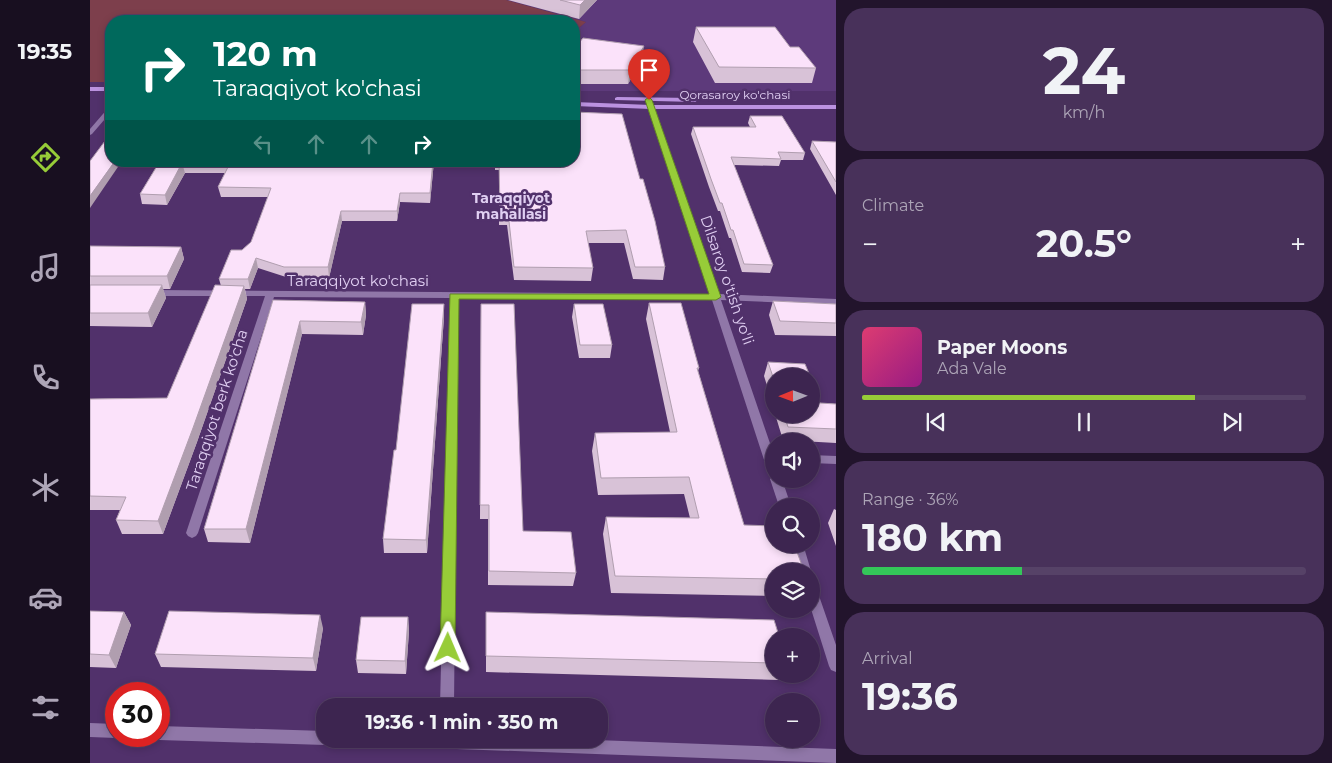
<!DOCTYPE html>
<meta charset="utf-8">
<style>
:root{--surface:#3d2550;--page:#48315a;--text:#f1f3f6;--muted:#ada5b7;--line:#564267;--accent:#97cc38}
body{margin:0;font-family:Montserrat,sans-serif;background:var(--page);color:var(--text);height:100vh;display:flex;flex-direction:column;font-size:19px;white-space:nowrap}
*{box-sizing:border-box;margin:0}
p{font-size:16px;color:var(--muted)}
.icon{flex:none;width:28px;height:28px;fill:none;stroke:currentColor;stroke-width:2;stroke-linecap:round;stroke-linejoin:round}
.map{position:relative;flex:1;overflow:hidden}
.sheet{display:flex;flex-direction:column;gap:8px;padding:8px;background:#22142c;width:496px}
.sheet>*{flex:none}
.banner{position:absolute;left:15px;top:15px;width:475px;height:152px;border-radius:20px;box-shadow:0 2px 8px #0003,0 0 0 1px var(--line);background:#00695c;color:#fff;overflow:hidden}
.needle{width:32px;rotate:269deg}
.controls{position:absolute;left:675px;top:368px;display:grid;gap:10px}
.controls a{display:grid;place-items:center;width:55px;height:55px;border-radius:50%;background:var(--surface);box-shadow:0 2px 8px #0003,0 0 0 1px var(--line);font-size:25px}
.speed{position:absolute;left:15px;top:682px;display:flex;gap:10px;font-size:25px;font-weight:700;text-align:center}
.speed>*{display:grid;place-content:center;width:65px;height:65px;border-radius:50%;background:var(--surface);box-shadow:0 2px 8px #0003,0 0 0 1px var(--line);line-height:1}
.speed .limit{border:8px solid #d22;background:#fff;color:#111}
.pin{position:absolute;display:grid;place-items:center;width:42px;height:42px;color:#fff;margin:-51px -21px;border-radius:50% 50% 50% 0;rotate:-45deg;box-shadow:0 0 5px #0007}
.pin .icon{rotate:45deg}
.me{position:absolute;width:55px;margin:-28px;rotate:1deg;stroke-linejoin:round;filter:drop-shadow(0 0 4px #0008)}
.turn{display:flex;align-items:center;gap:18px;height:105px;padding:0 25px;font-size:22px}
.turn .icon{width:65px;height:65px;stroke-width:2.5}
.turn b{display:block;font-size:35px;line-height:42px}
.lanes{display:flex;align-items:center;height:48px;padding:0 25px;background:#0003;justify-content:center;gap:25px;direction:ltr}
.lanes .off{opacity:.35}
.big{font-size:38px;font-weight:700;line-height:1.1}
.sheet .card{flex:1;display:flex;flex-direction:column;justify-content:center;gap:8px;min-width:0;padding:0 18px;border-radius:20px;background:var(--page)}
.sheet .dial{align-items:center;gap:0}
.dial b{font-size:65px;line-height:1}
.song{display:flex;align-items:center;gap:15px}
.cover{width:60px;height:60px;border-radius:8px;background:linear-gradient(135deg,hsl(340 70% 55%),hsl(310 70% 35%))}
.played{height:5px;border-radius:2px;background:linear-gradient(90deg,var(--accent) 75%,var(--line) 75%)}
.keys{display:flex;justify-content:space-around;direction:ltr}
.heat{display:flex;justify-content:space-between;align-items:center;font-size:28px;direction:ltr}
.charge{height:8px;border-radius:4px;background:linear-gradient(90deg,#34c759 36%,var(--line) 0)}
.trip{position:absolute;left:226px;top:698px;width:292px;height:50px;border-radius:20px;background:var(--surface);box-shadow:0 2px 8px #0003,0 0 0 1px var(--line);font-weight:700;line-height:50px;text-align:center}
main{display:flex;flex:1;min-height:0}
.menu{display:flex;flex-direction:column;width:90px;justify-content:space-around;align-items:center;background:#180f20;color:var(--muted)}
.menu .icon{width:35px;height:35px}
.menu .selected{color:var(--accent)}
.menu b{font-size:22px;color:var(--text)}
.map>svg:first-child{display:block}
</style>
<main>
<nav class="menu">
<b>19:35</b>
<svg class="icon selected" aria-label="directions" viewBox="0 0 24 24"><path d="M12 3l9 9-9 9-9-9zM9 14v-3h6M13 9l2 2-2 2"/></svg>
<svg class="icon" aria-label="music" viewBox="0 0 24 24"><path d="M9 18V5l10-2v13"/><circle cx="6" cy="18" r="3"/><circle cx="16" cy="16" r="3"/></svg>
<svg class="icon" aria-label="phone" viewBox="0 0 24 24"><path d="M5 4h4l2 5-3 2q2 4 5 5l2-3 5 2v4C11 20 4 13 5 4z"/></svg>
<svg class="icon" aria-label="climate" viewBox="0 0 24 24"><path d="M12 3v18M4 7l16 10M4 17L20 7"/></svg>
<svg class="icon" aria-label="car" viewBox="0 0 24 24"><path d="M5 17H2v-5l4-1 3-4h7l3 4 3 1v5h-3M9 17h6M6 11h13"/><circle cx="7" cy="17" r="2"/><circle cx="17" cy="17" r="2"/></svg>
<svg class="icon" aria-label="filters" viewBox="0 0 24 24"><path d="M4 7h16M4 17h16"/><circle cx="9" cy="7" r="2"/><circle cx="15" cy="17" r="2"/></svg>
</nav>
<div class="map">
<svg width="746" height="763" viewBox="0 0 746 763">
<rect width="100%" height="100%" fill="#51316b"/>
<path fill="#5d3a7b" d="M416,0H746V91H484V32L496,22Z"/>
<path fill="#7d3f4c" d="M0,0H416L496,22L484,32V21H21V82H0Z"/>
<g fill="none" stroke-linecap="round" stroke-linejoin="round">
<path fill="#9077a8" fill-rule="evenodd" d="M559,98L562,100L629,294L746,299V305L631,300L684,455V479H692L701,506H689L680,479L683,476L678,472L622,300L368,298L364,706H350L360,298L184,297L108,533L106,536L102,538L98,536L96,533L175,296H62L58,293L62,290L620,294L556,100Z
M721,455L746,456V464L721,463Z
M701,544H713L721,571H709Z
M721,585L726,586L727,590L746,645V672L741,670L739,666L721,609Z"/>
<path fill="#9077a8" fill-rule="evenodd" d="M21,106V112L2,134L0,135V129L19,107Z
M0,723L26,724V736H31L26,738L0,737Z
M69,726L235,731V739H242L240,743L235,745L69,740L63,736H69Z
M280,739H479L746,749V763L287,746L282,744Z"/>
<path fill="#bb92e0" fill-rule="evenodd" d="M0,87H21V91H0Z
M527,97L605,98L608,100L605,102L525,100V98Z
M484,102L561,105H746V109H561L484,106Z"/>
</g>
<path fill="#d8c2d7" d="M418,0H507L489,19Z
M606,27L700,47L726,68L722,83H625L603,42Z
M484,49L552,60L538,84H484Z
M660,116L715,153L713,160H691L689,166L644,165L683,265L680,273L652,272L641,238H639L630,211H628L619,187L601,134L603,127H660L658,123Z
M722,141L746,142V195L720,149Z
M70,161H344L340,203L310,202L307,221H252L239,278L196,277L168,268L160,289H155L157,299L107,442L73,534H32L26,520L30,510H0V399L77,398L131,286L129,279L152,250L161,242L178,197H131L128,187L135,173H95L77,205L52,204L50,194Z
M405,161H484L550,179L575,267L573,280L543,279L534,243H498L503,268L501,281L424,280L417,225H409V170H405Z
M0,246L91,247L94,259L80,289H73L76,298L62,327L0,326Z
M183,300L275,302L276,315L273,335L212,334L160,543L118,542L114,529Z
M683,301L746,304V336L685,335L679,315Z
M559,303L609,368L608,371L654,525L684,571V596L521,593L513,534L516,517L600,518L594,494L508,495L502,451L505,433L580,432L556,319Z
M391,304L433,531L486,573L483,586L398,585V519H390Z
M484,304L522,345L520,358H489L482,317Z
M354,317L337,553H294L293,539Z
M678,362L684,376V408L674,376Z
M730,403L746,404V443L693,440L685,414H721Z
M744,509L746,510V546L738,523Z
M0,611L34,612L41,625L26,668L0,667Z
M396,612L684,636V674H691L688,680L396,672Z
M318,617L319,631L316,674L268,673L266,660Z
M233,628L226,671L71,667L65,654Z"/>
<path fill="#b09eaf" d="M495,0H507L489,19L490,5Z
M554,46L552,60L538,84L540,70Z
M25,161H32L0,208V196Z
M343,161H344L340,203V193Z
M92,163L95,173L77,205L75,195Z
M310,193V202L307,221V211Z
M251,211L252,221L239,278L238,267Z
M91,247L94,259L80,289L77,276Z
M166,258L168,268L160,289L158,279Z
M72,285L76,298L62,327L58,313Z
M154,286L157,299L107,442L73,534L68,521Z
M275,302L276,315L273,335L271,322Z
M354,304V317L337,553L336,540Z
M210,321L212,334L160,543L156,529Z
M34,612L41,625L26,668L19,655Z
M230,615L233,628L226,671L223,658Z
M318,617L319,631L316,674L315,661Z"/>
<path fill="#fbe2fa" stroke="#b09eaf" d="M470,0H495L490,5Z
M606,27H685L700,47H709L726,68L629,67Z
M493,38L554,46L540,70H484V49Z
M484,112L532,114L550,179H553L565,221L575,267H545L536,230L496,231L503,268L424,267L418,212H410L409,161H484Z
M660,116H692L715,153L688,152L691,159L641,157L683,265L654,264L643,230H641L632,203H630L621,179L603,127H666Z
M21,133V161H25L0,196V161Z
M722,141L746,142V182Z
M70,161H343L340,193H310L307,211H251L238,267H194L166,258L158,279H129L141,250H152L161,242L181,188L128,187L140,163H92L75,195L50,194Z
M0,246L91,247L77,276H0Z
M0,285H72L58,313H0Z
M125,285L154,286L103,428L68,521L26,520L36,497L0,496V399L77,398Z
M183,300L275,302L271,322L210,321L156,529H114Z
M683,301L746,304V323L690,321Z
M559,303H591L609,368H607L654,525L684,526V544H704L714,571H684V579L525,576L516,517L609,518L599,477L511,478L505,433L587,432Z
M322,304H354L336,540L293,539L304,450H306Z
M391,304H424L433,531L481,532L486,573L399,571V505H390Z
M484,304H513L522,345H490Z
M678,362L715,364L720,376H684V380Z
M721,380L730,403L746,404V429L698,427L694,414H721Z
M0,611L34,612L19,655L0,654Z
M79,611L230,615L223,658L65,654Z
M396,612L684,620L689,636H684V663L396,656Z
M271,617H318L315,661L266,660Z"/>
<path fill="#97cc38" stroke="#628524" d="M559,97L562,100L631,297L626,300L369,299L365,648L363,653L358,655L352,653L350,648L360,294H619L555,100Z"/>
<g text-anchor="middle" stroke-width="5" stroke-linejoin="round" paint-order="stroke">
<g font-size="12" fill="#e0cff2" stroke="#51316b">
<text x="645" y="99">Qorasaroy ko'chasi</text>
</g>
<g font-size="14" font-weight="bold" fill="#e0cff2" stroke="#51316b">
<text x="421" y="203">Taraqqiyot<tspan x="421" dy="16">mahallasi</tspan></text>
</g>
<g font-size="15" fill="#e0cff2" stroke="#51316b">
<text transform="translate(637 280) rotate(71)" y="5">Dilsaroy o'tish yo'li</text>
<text x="268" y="286">Taraqqiyot ko'chasi</text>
<text transform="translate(127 410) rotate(-72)" y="5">Taraqqiyot berk ko'cha</text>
</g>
</g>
</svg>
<div class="controls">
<a><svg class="needle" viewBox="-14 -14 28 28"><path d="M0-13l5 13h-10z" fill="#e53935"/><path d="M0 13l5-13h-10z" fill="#ada5b7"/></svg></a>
<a><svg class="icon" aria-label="sound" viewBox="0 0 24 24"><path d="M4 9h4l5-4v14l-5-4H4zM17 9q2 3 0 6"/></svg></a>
<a><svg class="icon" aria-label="search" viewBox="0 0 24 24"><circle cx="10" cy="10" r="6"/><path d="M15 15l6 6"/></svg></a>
<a><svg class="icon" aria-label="layers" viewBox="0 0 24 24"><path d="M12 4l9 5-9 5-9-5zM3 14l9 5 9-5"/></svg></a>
<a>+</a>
<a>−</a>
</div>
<div class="speed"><div class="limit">30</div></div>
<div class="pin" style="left:559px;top:100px;background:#d93025"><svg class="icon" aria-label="arrive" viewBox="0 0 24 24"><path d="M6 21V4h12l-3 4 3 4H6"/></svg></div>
<svg class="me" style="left:358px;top:648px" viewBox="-20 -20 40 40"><path d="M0-17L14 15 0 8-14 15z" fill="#97cc38" stroke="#fff" stroke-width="4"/></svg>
<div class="trip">19:36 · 1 min · 350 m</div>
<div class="banner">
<div class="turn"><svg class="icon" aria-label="right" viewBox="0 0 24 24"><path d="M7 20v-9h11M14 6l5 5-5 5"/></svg><div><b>120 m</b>Taraqqiyot ko'chasi</div></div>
<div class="lanes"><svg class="icon off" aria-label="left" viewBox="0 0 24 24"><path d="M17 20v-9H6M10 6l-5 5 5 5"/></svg><svg class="icon off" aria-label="ahead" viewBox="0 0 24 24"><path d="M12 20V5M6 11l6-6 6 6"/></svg><svg class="icon off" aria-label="ahead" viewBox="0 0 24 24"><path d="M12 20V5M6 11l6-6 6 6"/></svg><svg class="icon" aria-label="right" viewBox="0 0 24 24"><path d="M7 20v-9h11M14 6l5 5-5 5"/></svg></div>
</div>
</div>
<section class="sheet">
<div class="card dial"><b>24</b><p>km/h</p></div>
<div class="card"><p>Climate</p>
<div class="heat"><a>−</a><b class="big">20.5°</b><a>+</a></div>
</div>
<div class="card">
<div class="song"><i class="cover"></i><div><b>Paper Moons</b><p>Ada Vale</p></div></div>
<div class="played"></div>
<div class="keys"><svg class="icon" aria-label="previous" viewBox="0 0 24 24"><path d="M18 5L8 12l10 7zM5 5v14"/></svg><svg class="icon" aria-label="pause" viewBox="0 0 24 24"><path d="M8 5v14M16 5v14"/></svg><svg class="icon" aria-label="next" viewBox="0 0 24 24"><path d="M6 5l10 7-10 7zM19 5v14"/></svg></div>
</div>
<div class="card"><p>Range · 36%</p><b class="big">180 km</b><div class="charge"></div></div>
<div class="card"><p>Arrival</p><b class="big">19:36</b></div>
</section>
</main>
